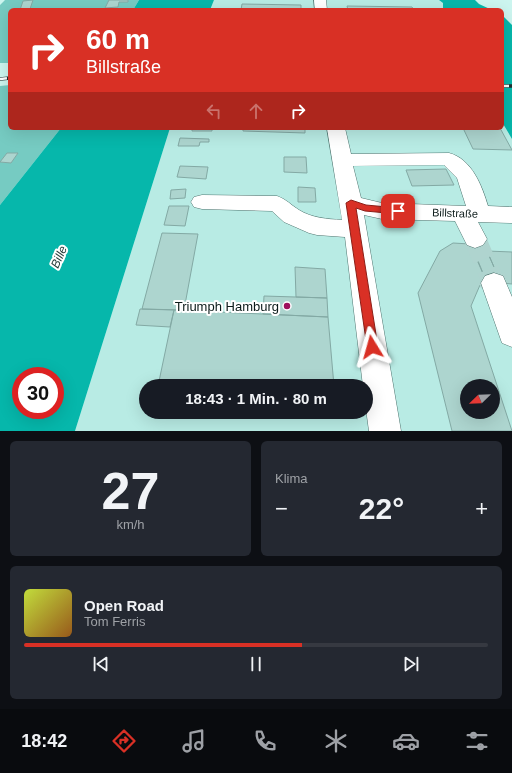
<!DOCTYPE html>
<html lang="de">
<meta charset="utf-8">
<style>
:root{--surface:#171b24;--page:#242831;--text:#f1f3f6;--muted:#9ea1a6;--line:#363941;--accent:#d93025}
body{margin:0;font-family:Arial,sans-serif;background:var(--page);color:var(--text);height:100vh;display:flex;flex-direction:column;font-size:15px;white-space:nowrap}
*{box-sizing:border-box;margin:0}
p{font-size:13px;color:var(--muted)}
.icon{flex:none;width:22px;height:22px;fill:none;stroke:currentColor;stroke-width:2;stroke-linecap:round;stroke-linejoin:round}
.map{position:relative;height:431px;overflow:hidden}
.drawer{display:flex;flex-direction:column;gap:10px;padding:10px;background:#0d0f14;flex:1}
.drawer>*{flex:none}
.banner{position:absolute;left:8px;top:8px;width:496px;height:122px;border-radius:6px;box-shadow:0 4px 16px #0002;background:#d93025;color:#fff;overflow:hidden}
.needle{width:26px;rotate:247deg}
.controls{position:absolute;left:460px;top:379px;display:grid;gap:8px}
.controls a{display:grid;place-items:center;width:40px;height:40px;border-radius:50%;background:var(--surface);box-shadow:0 4px 16px #0002;font-size:20px}
.speed{position:absolute;left:12px;top:367px;display:flex;gap:8px;font-size:20px;font-weight:700;text-align:center}
.speed>*{display:grid;place-content:center;width:52px;height:52px;border-radius:50%;background:var(--surface);box-shadow:0 4px 16px #0002;line-height:1}
.speed .limit{border:6px solid #d22;background:#fff;color:#111}
.pin{position:absolute;display:grid;place-items:center;width:34px;height:34px;color:#fff;margin:-17px;border-radius:8px;box-shadow:0 2px 6px #0006}
.me{position:absolute;width:44px;margin:-22px;rotate:352deg;stroke-linejoin:round;filter:drop-shadow(0 0 3px #0008)}
.turn{display:flex;align-items:center;gap:14px;height:84px;padding:0 12px;font-size:18px}
.turn .icon{width:52px;height:52px;stroke-width:2.5}
.turn b{display:block;font-size:28px;line-height:34px}
.lanes{display:flex;align-items:center;height:38px;padding:0 12px;background:#0003;justify-content:center;gap:20px;direction:ltr}
.lanes .off{opacity:.35}
.big{font-size:30px;font-weight:600;line-height:1.1}
.drawer .tile{flex:1;display:flex;flex-direction:column;justify-content:center;gap:6px;min-width:0;padding:0 14px;border-radius:6px;background:var(--page)}
.drawer .dial{align-items:center;gap:0}
.dial b{font-size:52px;line-height:1}
.song{display:flex;align-items:center;gap:12px}
.cover{width:48px;height:48px;border-radius:6px;background:linear-gradient(135deg,hsl(70 70% 55%),hsl(30 70% 35%))}
.played{height:4px;border-radius:2px;background:linear-gradient(90deg,var(--accent) 60%,var(--line) 60%)}
.keys{display:flex;justify-content:space-around;direction:ltr}
.heat{display:flex;justify-content:space-between;align-items:center;font-size:22px;direction:ltr}
.drawer .tiles{flex:1;display:grid;gap:10px;grid-template-columns:1fr 1fr}
.tile:last-child{grid-column:span 2}
.trip{position:absolute;left:139px;top:379px;width:234px;height:40px;border-radius:20px;background:var(--surface);box-shadow:0 4px 16px #0002;font-weight:600;line-height:40px;text-align:center}
.tabs{display:flex;height:64px;justify-content:space-around;align-items:center;background:#090b0e;color:var(--muted)}
.tabs .icon{width:28px;height:28px}
.tabs .on{color:var(--accent)}
.tabs b{font-size:18px;color:var(--text)}
.map>svg:first-child{display:block}
</style>
<div class="map">
<svg width="512" height="431" viewBox="0 0 512 431">
<rect width="100%" height="100%" fill="#ccf5ef"/>
<path fill="#b8ebe4" fill-rule="evenodd" d="M214,0H439L443,3V10H210Z
M502,122L512,139V431H75L170,128H502ZM146,386H366V412H146ZM467,386H493V412H467Z"/>
<path fill="#76cbc2" d="M5,0H139L133,10H10V63H0V5Z
M10,85V128H61L0,205V86Z"/>
<path fill="#06b7ab" fill-rule="evenodd" d="M139,0H214L210,10H133Z
M439,0H475L479,4L492,10H443V3Z
M502,15L512,25V139L502,122Z
M61,128H170L75,431H0V205ZM21,376H55V410H21Z"/>
<path fill="#add5cf" stroke="#83a9a4" fill-rule="evenodd" d="M33,0L30,9L20,10L23,1Z
M109,0H128V2H119L118,7L105,8Z
M242,4L301,5V10H241Z
M347,6L412,7L414,10H348Z
M192,128H212V131H192Z
M243,128H305V133L243,131Z
M463,128H500L512,150L473,149Z
M180,138L209,139V142H200L199,146H178Z
M7,153H18L11,163L0,162Z
M284,157H306L307,173L284,172Z
M180,166L208,167L206,179L177,177Z
M446,169L454,185L412,186L406,170Z
M298,187L315,188L316,202H298Z
M186,189L185,198L170,199L171,190Z
M169,206H189L185,226L164,225Z
M162,233L198,234L184,310L142,309Z
M453,243L470,244L488,285H480L471,306L512,431H452L418,293L440,251ZM467,386H493V412H467Z
M474,251H487L501,283H487Z
M487,251L512,252V284L501,283Z
M295,267L325,269L327,298L296,297Z
M264,296L327,298L328,317L263,314Z
M140,309L174,310L170,327L136,325Z
M174,310L328,317L334,386H158Z"/>
<g fill="none" stroke-linecap="round" stroke-linejoin="round">
<path stroke="#afd4cf" stroke-width="22" stroke-dasharray="22 11" stroke-linecap="butt" d="M475,239L492,279"/>
<path stroke="#afd4cf" stroke-width="28" stroke-dasharray="28 14" stroke-linecap="butt" d="M492,278L494,283"/>
<defs>
<path id="minor" d="M314,0H326L327,10H315Z
M327,128H345L351,154L449,153C472,159 482,186 488,206L512,207V223L478,222L487,239L483,245L475,248L467,245L455,221L382,219L364,215L401,431H369L366,409V386H363L345,237L317,235L309,233L284,222L272,211L202,209L194,207L191,202L194,197L202,195L277,196C286,199 291,205 299,210C312,218 327,219 342,220ZM444,165L457,178L466,206L382,203L361,198L353,166Z
M494,273L503,276L512,297V347L502,343L481,283L485,276Z"/>
</defs>
<use href="#minor" stroke="#507570" stroke-width="1"/>
<use href="#minor" fill="#fff" fill-rule="evenodd"/>
<defs>
<path id="rail" d="M0,79L10,78
M502,86H512"/>
</defs>
<use href="#rail" stroke="#203130" stroke-width="3.5"/>
<use href="#rail" stroke="#fff" stroke-width="2.5" stroke-dasharray="7" stroke-linecap="butt"/>
</g>
<path fill="#d93025" stroke="#8d1f18" d="M351,200L366,205L398,208L403,211L398,214L365,211L356,208L378,347L377,351L372,353L368,351L367,347L346,203Z"/>
<circle fill="#9e115d" stroke="#fff" stroke-width="1.5" cx="287" cy="306" r="4"/>
<g text-anchor="middle" stroke-width="4" stroke-linejoin="round" paint-order="stroke">
<g font-size="11" fill="#0b1a19" stroke="#fff">
<text transform="translate(455 213) rotate(2)" y="4">Billstraße</text>
</g>
<g font-size="12" font-style="italic" fill="#1f3734" stroke="#fff">
<text transform="translate(59 257) rotate(-66)" y="4">Bille</text>
</g>
<g font-size="13" fill="#0b1a19" stroke="#fff" text-anchor="end">
<text x="279" y="311">Triumph Hamburg</text>
</g>
</g>
</svg>
<div class="controls">
<a><svg class="needle" viewBox="-14 -14 28 28"><path d="M0-13l5 13h-10z" fill="#e53935"/><path d="M0 13l5-13h-10z" fill="#9ea1a6"/></svg></a>
</div>
<div class="speed"><div class="limit">30</div></div>
<div class="pin" style="left:398px;top:211px;background:#d93025"><svg class="icon" aria-label="arrive" viewBox="0 0 24 24"><path d="M6 21V4h12l-3 4 3 4H6"/></svg></div>
<svg class="me" style="left:372px;top:347px" viewBox="-20 -20 40 40"><path d="M0-17L14 15 0 8-14 15z" fill="#d93025" stroke="#fff" stroke-width="4"/></svg>
<div class="trip">18:43 · 1 Min. · 80 m</div>
<div class="banner">
<div class="turn"><svg class="icon" aria-label="right" viewBox="0 0 24 24"><path d="M7 20v-9h11M14 6l5 5-5 5"/></svg><div><b>60 m</b>Billstraße</div></div>
<div class="lanes"><svg class="icon off" aria-label="left" viewBox="0 0 24 24"><path d="M17 20v-9H6M10 6l-5 5 5 5"/></svg><svg class="icon off" aria-label="ahead" viewBox="0 0 24 24"><path d="M12 20V5M6 11l6-6 6 6"/></svg><svg class="icon" aria-label="right" viewBox="0 0 24 24"><path d="M7 20v-9h11M14 6l5 5-5 5"/></svg></div>
</div>
</div>
<section class="drawer">
<div class="tiles">
<div class="tile dial"><b>27</b><p>km/h</p></div>
<div class="tile"><p>Klima</p>
<div class="heat"><a>−</a><b class="big">22°</b><a>+</a></div>
</div>
<div class="tile">
<div class="song"><i class="cover"></i><div><b>Open Road</b><p>Tom Ferris</p></div></div>
<div class="played"></div>
<div class="keys"><svg class="icon" aria-label="previous" viewBox="0 0 24 24"><path d="M18 5L8 12l10 7zM5 5v14"/></svg><svg class="icon" aria-label="pause" viewBox="0 0 24 24"><path d="M8 5v14M16 5v14"/></svg><svg class="icon" aria-label="next" viewBox="0 0 24 24"><path d="M6 5l10 7-10 7zM19 5v14"/></svg></div>
</div>
</div>
</section>
<nav class="tabs">
<b>18:42</b>
<svg class="icon on" aria-label="directions" viewBox="0 0 24 24"><path d="M12 3l9 9-9 9-9-9zM9 14v-3h6M13 9l2 2-2 2"/></svg>
<svg class="icon" aria-label="music" viewBox="0 0 24 24"><path d="M9 18V5l10-2v13"/><circle cx="6" cy="18" r="3"/><circle cx="16" cy="16" r="3"/></svg>
<svg class="icon" aria-label="phone" viewBox="0 0 24 24"><path d="M5 4h4l2 5-3 2q2 4 5 5l2-3 5 2v4C11 20 4 13 5 4z"/></svg>
<svg class="icon" aria-label="climate" viewBox="0 0 24 24"><path d="M12 3v18M4 7l16 10M4 17L20 7"/></svg>
<svg class="icon" aria-label="car" viewBox="0 0 24 24"><path d="M5 17H2v-5l4-1 3-4h7l3 4 3 1v5h-3M9 17h6M6 11h13"/><circle cx="7" cy="17" r="2"/><circle cx="17" cy="17" r="2"/></svg>
<svg class="icon" aria-label="filters" viewBox="0 0 24 24"><path d="M4 7h16M4 17h16"/><circle cx="9" cy="7" r="2"/><circle cx="15" cy="17" r="2"/></svg>
</nav>
